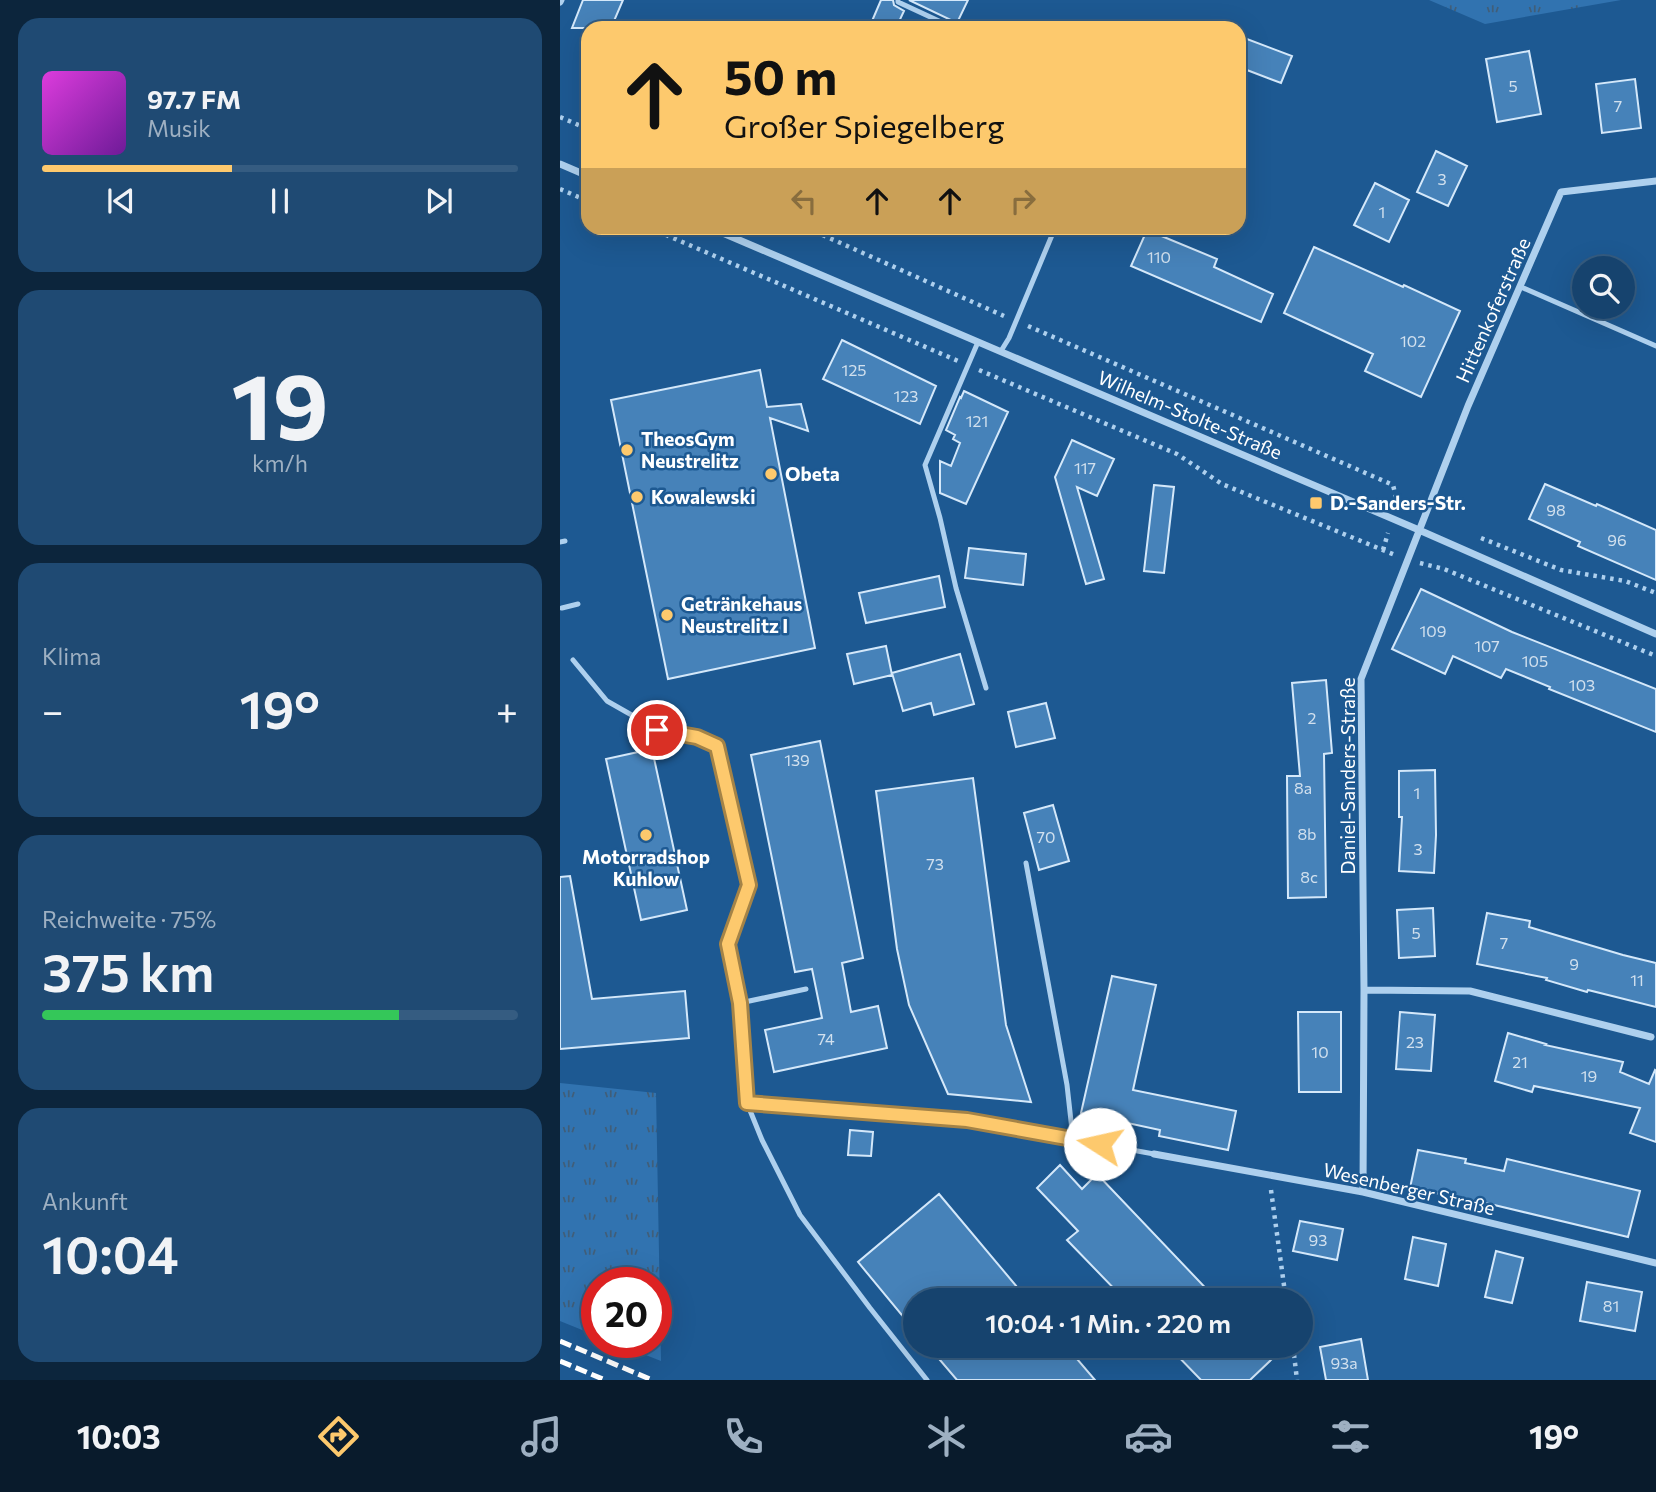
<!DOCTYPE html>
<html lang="de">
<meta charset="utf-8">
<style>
:root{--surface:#16436e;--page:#1f4a73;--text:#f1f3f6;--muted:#9eb0c2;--line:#355c81;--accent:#fdc96d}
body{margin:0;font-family:Commissioner,sans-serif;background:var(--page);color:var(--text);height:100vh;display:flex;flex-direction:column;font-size:26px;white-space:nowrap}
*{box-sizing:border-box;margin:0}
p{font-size:23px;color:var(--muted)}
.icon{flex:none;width:38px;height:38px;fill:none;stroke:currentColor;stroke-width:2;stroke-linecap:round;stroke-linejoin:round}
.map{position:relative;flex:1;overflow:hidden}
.drawer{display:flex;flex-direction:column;gap:18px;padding:18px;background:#0c253c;width:560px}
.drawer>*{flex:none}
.banner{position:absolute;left:21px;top:21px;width:665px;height:214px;border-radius:21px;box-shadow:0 7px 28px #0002,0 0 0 2px var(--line);background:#fdc96d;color:#111;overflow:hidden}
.buttons{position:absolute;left:1012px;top:256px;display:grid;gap:14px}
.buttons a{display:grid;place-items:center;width:63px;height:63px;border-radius:50%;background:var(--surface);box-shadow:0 7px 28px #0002,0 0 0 2px var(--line);font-size:35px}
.speed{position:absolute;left:21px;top:1267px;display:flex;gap:14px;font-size:35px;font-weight:700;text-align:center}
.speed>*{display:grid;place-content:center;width:91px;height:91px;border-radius:50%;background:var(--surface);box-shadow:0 7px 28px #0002,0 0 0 2px var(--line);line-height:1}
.speed .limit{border:10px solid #d22;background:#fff;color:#111}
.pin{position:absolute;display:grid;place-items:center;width:60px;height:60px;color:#fff;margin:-30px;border:4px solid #fff;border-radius:50%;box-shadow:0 2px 7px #0007}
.me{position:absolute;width:77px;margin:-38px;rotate:280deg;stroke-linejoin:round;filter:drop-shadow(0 0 5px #0008)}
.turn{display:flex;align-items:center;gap:24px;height:147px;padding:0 28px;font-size:32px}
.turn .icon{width:91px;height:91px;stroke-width:2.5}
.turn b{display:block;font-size:49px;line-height:60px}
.lanes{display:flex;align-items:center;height:66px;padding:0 28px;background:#0003;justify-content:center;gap:35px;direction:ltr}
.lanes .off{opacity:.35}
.big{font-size:52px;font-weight:600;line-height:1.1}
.drawer .widget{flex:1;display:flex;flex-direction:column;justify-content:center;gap:10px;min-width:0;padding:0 24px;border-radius:21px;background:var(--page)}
.drawer .dial{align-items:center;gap:0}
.dial b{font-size:91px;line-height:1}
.song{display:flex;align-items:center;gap:21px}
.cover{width:84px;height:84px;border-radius:10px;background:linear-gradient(135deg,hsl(300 70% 55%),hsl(280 70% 35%))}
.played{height:7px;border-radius:4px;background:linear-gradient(90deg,var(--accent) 40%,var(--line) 40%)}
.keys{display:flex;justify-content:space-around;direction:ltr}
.heat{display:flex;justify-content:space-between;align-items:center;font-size:38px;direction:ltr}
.charge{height:10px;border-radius:5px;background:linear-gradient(90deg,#34c759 75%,var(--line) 0)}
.trip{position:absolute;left:343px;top:1288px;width:410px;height:70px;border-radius:35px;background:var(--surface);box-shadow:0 7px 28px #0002,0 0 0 2px var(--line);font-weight:600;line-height:70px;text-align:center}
.dock{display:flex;height:112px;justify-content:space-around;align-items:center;background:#091b2c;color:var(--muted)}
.dock .icon{width:49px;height:49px}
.dock .active{color:var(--accent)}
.dock b{font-size:32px;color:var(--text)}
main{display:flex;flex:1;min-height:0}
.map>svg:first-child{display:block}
</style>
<main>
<section class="drawer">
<div class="widget">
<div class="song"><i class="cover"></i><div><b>97.7 FM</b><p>Musik</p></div></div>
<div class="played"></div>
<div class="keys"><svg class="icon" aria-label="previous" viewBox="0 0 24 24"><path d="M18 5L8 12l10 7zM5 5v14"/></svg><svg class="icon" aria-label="pause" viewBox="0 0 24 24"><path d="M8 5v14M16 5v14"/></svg><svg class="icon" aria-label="next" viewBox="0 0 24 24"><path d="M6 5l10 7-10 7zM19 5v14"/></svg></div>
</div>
<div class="widget dial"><b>19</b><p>km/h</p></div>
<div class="widget"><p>Klima</p>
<div class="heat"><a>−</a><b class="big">19°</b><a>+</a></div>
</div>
<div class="widget"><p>Reichweite · 75%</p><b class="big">375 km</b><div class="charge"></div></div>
<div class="widget"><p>Ankunft</p><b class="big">10:04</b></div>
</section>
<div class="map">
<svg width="1096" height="1380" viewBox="0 0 1096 1380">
<defs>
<pattern id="grass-tufts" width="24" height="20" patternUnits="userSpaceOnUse" patternTransform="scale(1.75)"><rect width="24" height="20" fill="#3173b0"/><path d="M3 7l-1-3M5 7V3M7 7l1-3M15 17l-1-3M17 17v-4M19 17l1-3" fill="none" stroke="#405e79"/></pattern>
</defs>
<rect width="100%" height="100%" fill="#1d5992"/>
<path fill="url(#grass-tufts)" d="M869,0H1061L925,24Z
M0,1083L96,1093L101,1361L53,1342H96V1283H37V1336L0,1321Z"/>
<path fill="#4682b9" stroke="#d4e8fa" stroke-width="2" d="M23,0H63L51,28H12Z
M321,0H333L334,5L344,11L336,28H309Z
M349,0H408L397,23Z
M679,36L732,56L721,83L679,67Z
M969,51L981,114L937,122L926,59Z
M1075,79L1081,128L1042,133L1036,84Z
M876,151L907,166L888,206L857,192Z
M815,183L849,200L829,242L794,225Z
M587,230L657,259L654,267L713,294L701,322L571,266Z
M754,247L843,287L844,285L900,311L861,397L805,371L813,354L724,313Z
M282,340L376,386L360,424L263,379Z
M200,370L207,407L241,404L248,431L210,418L255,648L108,679L51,400Z
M404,391L448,412L406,504L380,493V461L391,466L400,443L393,439L395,435L386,430L400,397L401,398Z
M512,440L554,459L537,496L517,487L544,579L526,584L495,477Z
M985,484L1036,506L1037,504L1096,530V580L1018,546L1020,542L969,519Z
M594,485L614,487L604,573L584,571Z
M409,548L466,554L463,585L405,578Z
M379,576L385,607L306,623L299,593Z
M861,589L952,632L1096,689V732L989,689L990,687L946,669L941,678L893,656L885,674L832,649Z
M326,646L332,675L294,684L287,654Z
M400,654L414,704L374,715L371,703L343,711L332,673Z
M766,680L772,753L764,754L766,897L728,898L727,776H740L732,683Z
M486,703L495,738L456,747L448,712Z
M260,741L303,958L282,963L291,1012L318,1006L327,1048L214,1072L205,1030L262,1018L252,969L235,972L191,755Z
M92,749L127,910L81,920L46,759Z
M875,770L876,835L874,873L839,871L842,817H839V771Z
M413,778L446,1025L471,1102L388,1094L349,1005L337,949L316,791Z
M493,805L509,861L479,870L464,813Z
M10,876L32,999L125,991L129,1038L0,1049V877Z
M873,908L875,956L839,958L837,910Z
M927,913L970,921L969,927L1063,955L1096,963V1007L1028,990L1027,992L986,980L987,978L917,964Z
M552,976L596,985L573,1090L676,1111L668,1150L599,1136L600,1130L521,1113Z
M738,1012H781V1092H739Z
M840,1012L875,1015L871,1071L836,1069Z
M948,1033L986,1044L985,1045L1063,1062L1060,1072L1089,1084L1095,1070L1096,1071V1142L1070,1133L1080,1108L974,1086L972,1092L935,1081Z
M290,1130L313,1132L311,1156L288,1155Z
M858,1150L906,1159L905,1163L944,1171L947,1159L1080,1191L1068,1237L930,1204L850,1188Z
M500,1165L522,1189L537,1174L657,1300H565L507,1240L518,1231L477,1188Z
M379,1194L468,1300H355V1331L298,1262Z
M740,1221L783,1229L777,1260L733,1251Z
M853,1237L886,1244L878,1286L845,1279Z
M936,1251L963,1258L952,1303L925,1297Z
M1027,1282L1082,1292L1075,1331L1020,1321Z
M801,1339L808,1380H766L760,1347Z
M368,1346H506L535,1380H397Z
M608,1346H700L712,1359L690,1380H641Z"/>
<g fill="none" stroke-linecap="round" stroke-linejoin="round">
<path stroke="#aed0ee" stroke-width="4.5" stroke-dasharray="3.5 5" stroke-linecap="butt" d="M0,117L28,129
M0,189L28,201
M90,228L398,361
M247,228L444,316
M468,326C590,379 712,432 833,485L838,505
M419,370L617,454L662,484L835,555
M921,538L1001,570L1065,581L1096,593
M823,550L828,533
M860,563L884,569L1096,656
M711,1190L726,1300
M733,1346L737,1380"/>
<path stroke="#aed0ee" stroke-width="5" d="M338,0V2L394,28
M961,287L1096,346
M418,342L365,465L380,518L396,588L426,688
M441,351L449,338L495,228
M0,542L5,541
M2,608L18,604
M13,660L47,701L98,730L137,737L157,746L189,885L168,944L180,1003L187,1103L202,1140L240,1215L310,1308L367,1380
M466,863L507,1085L513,1139
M180,1003L246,989
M377,1119L407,1120L594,1154"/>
<path stroke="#aed0ee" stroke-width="7" d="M0,2L1,0
M0,164L28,176
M151,228L859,530L1096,634
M804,990L910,991L1091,1037
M187,1103L377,1119
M594,1154L803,1192L1096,1263
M803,1192L804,990L801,679L908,406L1001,192L1096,181"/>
<path stroke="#fff" stroke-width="5" stroke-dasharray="12 5" stroke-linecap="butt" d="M0,1341L92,1380
M0,1361L45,1380"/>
</g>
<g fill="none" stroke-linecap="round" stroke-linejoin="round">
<defs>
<path id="route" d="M97,730L137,737L157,746L189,885L168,944L180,1003L187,1103L407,1120L540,1144"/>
</defs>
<use href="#route" stroke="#a48347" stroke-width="18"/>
<use href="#route" stroke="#fdc96d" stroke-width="12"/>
</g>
<g fill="#fdc96d" stroke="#1d5992" stroke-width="2.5">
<circle cx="67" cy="450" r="7"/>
<circle cx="211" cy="474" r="7"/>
<circle cx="77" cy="497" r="7"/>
<rect x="749" y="496" width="14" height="14" rx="3.5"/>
<circle cx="107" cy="615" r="7"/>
<circle cx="86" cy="835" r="7"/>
</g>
<g text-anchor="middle" stroke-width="5" stroke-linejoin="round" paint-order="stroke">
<g font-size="16" fill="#d1e0ee">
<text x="953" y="92">5</text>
<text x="1058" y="112">7</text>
<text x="882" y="185">3</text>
<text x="822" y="218">1</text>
<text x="599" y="263">110</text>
<text x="853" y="347">102</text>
<text x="294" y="376">125</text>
<text x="346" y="402">123</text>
<text x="417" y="427">121</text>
<text x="525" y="474">117</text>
<text x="996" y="516">98</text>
<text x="1057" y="546">96</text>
<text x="873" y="637">109</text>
<text x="927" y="652">107</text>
<text x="975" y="667">105</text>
<text x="1022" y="691">103</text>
<text x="752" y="724">2</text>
<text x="237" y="766">139</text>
<text x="743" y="794">8a</text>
<text x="857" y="799">1</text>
<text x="747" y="840">8b</text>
<text x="486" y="843">70</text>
<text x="858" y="855">3</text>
<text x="375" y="870">73</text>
<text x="749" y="883">8c</text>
<text x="856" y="939">5</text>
<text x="944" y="949">7</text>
<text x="1014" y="970">9</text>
<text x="1077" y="986">11</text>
<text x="266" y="1045">74</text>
<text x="855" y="1048">23</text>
<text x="760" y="1058">10</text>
<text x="960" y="1068">21</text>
<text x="1029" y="1082">19</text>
<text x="758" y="1246">93</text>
<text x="1051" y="1312">81</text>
<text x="784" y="1369">93a</text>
</g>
<g font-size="19" fill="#fff" stroke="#1d5992">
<text transform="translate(933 310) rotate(-66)" y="7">Hittenkoferstraße</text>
<text transform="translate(630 415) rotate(23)" y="7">Wilhelm-Stolte-Straße</text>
<text transform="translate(788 776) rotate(-90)" y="7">Daniel-Sanders-Straße</text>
<text transform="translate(849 1189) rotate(13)" y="7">Wesenberger Straße</text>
</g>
<g font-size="19" font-weight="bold" fill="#fff" stroke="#1d5992" text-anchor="start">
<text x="81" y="446">TheosGym<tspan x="81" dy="22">Neustrelitz</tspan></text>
<text x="225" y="481">Obeta</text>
<text x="91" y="504">Kowalewski</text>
<text x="770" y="510">D.-Sanders-Str.</text>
<text x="121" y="611">Getränkehaus<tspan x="121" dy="22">Neustrelitz I</tspan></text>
<text x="86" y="864" text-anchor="middle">Motorradshop<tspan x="86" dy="22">Kuhlow</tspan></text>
</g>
</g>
</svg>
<div class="buttons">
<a><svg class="icon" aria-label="search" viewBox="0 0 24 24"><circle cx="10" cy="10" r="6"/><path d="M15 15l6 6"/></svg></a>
</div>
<div class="speed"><div class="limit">20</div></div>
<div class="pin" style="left:97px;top:730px;background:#d93025"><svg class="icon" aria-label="arrive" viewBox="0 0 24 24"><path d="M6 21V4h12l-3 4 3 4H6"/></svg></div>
<svg class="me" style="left:540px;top:1144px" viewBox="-20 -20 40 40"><circle r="19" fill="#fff"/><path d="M0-13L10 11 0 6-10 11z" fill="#fdc96d"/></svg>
<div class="trip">10:04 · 1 Min. · 220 m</div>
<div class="banner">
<div class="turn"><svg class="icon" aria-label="ahead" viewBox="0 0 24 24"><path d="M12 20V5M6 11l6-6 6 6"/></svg><div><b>50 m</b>Großer Spiegelberg</div></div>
<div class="lanes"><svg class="icon off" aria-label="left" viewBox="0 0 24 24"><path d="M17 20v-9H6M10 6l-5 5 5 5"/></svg><svg class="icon" aria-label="ahead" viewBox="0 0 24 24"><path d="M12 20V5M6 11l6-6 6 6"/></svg><svg class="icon" aria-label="ahead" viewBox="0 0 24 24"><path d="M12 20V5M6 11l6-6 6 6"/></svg><svg class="icon off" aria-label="right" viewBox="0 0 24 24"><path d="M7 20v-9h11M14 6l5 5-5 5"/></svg></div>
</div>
</div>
</main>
<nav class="dock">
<b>10:03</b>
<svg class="icon active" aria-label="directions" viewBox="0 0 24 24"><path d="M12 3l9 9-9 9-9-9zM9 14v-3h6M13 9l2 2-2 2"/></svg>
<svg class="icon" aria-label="music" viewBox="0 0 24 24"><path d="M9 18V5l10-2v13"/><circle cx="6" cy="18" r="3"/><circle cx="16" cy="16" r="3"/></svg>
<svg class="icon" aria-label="phone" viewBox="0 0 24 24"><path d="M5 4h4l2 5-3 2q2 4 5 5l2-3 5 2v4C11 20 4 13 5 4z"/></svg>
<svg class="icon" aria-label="climate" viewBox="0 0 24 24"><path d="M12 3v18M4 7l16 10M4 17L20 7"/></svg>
<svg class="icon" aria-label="car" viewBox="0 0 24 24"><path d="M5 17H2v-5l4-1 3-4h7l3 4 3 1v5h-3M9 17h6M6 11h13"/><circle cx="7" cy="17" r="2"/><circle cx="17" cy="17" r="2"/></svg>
<svg class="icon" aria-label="filters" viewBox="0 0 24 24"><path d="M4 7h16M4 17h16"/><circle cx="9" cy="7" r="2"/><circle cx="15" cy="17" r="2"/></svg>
<b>19°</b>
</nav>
